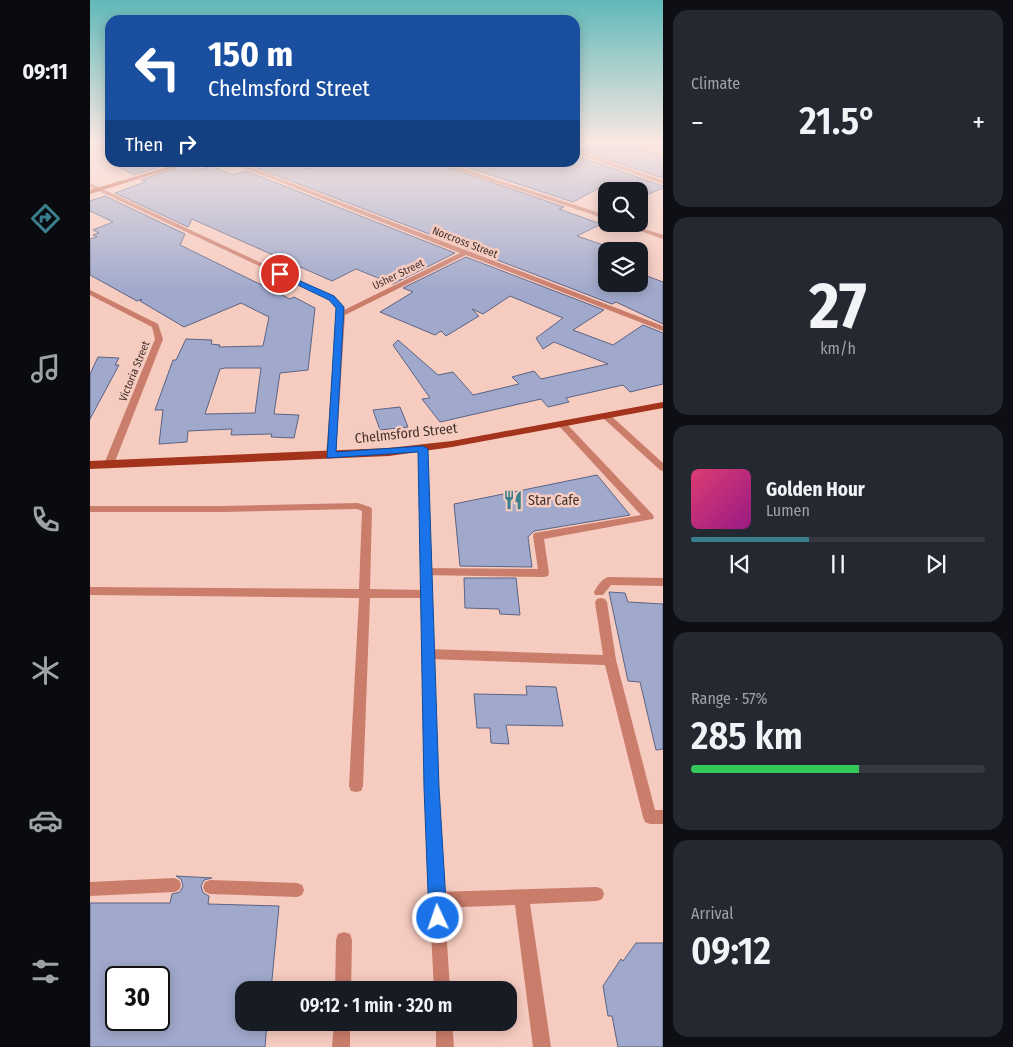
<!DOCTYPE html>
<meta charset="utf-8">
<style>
:root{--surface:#171b24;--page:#242831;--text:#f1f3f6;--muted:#9ea1a6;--line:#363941;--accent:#3b7f8e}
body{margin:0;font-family:"Fira Sans Condensed",sans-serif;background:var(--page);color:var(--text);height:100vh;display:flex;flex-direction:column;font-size:19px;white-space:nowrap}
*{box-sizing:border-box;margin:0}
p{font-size:16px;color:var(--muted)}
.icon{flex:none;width:28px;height:28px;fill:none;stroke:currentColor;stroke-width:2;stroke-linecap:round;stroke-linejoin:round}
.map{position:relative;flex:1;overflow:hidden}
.sheet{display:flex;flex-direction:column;gap:10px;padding:10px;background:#0d0f14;width:350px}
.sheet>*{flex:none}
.guide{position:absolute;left:15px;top:15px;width:475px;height:152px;border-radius:15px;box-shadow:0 2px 12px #0003;background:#1a4fa0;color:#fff;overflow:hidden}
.buttons{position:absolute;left:508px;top:182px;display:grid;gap:10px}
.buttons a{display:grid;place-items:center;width:50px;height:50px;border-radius:10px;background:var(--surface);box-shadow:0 2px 12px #0003;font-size:25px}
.speed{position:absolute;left:15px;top:966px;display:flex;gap:10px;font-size:25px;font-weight:700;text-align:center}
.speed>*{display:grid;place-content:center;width:65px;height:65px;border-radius:50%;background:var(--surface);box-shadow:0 2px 12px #0003;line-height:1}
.speed .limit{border:2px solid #111;border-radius:8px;background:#fff;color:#111}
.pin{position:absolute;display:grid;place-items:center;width:42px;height:42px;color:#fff;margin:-21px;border:2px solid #fff;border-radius:50%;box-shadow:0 1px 5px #0007}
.me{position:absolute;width:55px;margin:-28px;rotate:357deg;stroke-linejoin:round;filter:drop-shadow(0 0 4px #0008)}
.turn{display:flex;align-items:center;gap:18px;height:105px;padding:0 20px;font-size:22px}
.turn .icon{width:65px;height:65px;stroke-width:2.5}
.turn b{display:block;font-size:35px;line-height:42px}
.then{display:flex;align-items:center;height:48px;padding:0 20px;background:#0003;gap:10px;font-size:19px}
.big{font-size:38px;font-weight:600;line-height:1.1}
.sheet .tile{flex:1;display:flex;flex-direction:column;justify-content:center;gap:8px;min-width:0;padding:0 18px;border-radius:15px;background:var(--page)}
.sheet .dial{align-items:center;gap:0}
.dial b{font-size:65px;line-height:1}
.song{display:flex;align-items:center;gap:15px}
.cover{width:60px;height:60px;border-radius:8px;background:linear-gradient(135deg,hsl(340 70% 55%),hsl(310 70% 35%))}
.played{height:5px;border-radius:2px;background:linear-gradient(90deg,var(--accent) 40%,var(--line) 40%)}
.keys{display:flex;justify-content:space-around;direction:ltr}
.heat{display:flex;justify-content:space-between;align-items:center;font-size:28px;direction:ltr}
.charge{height:8px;border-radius:4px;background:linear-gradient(90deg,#34c759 57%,var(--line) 0)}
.trip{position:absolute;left:145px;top:981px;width:282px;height:50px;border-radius:15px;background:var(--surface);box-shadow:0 2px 12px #0003;font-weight:600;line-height:50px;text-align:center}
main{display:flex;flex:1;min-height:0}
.tabs{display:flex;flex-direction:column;width:90px;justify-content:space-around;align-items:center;background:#090b0e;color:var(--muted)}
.tabs .icon{width:35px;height:35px}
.tabs .on{color:var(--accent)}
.tabs b{font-size:22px;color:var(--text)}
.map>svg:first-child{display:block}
</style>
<main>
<nav class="tabs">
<b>09:11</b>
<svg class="icon on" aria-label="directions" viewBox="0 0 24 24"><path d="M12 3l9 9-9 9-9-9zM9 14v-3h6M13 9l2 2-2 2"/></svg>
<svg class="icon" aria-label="music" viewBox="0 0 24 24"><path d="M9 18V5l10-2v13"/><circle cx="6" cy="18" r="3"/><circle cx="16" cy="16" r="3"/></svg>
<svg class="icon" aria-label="phone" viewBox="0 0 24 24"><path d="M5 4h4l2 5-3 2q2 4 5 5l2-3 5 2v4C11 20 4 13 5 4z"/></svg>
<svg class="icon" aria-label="climate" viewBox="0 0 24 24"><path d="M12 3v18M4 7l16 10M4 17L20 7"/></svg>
<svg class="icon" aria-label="car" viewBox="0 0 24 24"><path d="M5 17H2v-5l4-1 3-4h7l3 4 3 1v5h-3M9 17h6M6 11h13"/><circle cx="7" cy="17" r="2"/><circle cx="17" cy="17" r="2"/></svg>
<svg class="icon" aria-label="filters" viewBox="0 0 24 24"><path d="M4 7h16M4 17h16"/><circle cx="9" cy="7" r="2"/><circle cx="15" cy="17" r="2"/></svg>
</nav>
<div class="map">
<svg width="573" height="1047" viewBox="0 0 573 1047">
<rect width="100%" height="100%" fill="#f6cbc0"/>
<path fill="#a0a9cc" stroke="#5b6383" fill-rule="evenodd" d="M507,144H538L573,157V178L490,150Z
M485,155L573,186V188L549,198V191H530L515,185L483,202L361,162H485Z
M21,162H63L70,167L43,175Z
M105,162H107L108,170L121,166L142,175L156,171L365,253L303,284L266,269L242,281L102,219L98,227L25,193L55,182L51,180Z
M182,162L195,166L204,163L220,169L221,162H342L474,207L469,209L511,224L487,236L531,251H516V284H549V273L573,282V324L526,302L522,304L167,168Z
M15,196L95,234L90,245L200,299L204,297L225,308L218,370L190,373L184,414L209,415L204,438L181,437L182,434L141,435L142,429L98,431L97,442L69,444L73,410H65L83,360H86L96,339L122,340L121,344L130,345L129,347L173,346L179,317L151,303L94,327L50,301L52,299L47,301L0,275V239L7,237L3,235L9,233L3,230L23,222L0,211V201ZM135,368H171L165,413L115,414L130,369Z
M376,257L514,310L483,330L523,345L553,325L573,333V384L540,392L533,385L476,398L479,402L458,407L451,399L350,422L332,399L340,398L303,345L308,340L348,375L363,372L383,395L429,384L422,377L444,371L451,379L518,364L464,342L453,349L446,338L473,318L420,296L393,314L382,309L389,316L356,336L351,331L345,335L290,312L323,292L313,288Z
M8,357L29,358L25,365H29L0,419V374Z
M310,407L318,427L290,430L283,410Z
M507,475L540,515L444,531L438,537L442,567L370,566L364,504Z
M374,578H426L430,615L410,614L409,609L375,608Z
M519,592L535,593L538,602L573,604V749L566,750L550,682L538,681Z
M436,686L466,687L473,726L416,725L419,744L401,743L400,728H387L384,694L437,695Z
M86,876L122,878L114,880L111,886L113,893L119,896L118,904L189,906L181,990H154V1022H177L175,1047H0V903H80L82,894L90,892L93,886L91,879ZM26,978H69V1020H26Z
M546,943H573V1047H528L522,1016H518L513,986L531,959L533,961Z"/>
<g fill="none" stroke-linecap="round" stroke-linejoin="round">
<path fill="#cb7d6b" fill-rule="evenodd" d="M472,421L475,422L563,515L564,517L563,519L454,539L459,573L458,576L454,577L332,575L331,572L332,569L336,568L448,569L443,536L444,533L551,515L469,426L468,424L469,422Z
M268,503L280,507L282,509L280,589L336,590L340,591L341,594L340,597L336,598H280L273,786L271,791L266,792L261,791L259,786L269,598L0,595V587L269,589L272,511L267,509L133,512H0V506H133Z
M518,577L573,578V586L521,585L513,595H505L504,592C507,586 512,579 518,577Z
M511,598L515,599L517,602L526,660L565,810H573V824H560L555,822L553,817L515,665L338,659L334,657L332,654L334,651L338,649L513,655L505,602L507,599Z
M84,878L89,880L91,885L89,890L84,892L0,896V882Z
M120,880L207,883L212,885L214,890L212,895L207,897L120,894L115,892L113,887L115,882Z
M507,887L512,889L514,894L512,899L507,901L440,904L461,1047H443L425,905L347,908L342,905L339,900L342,895L347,892Z
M254,932L260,934L262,940L261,990H245L246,940L248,934Z
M244,1022H260V1047H242Z"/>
<path fill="#cb7d6b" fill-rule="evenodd" d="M485,150L573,180V184L485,153Z
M65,162H72L83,168L78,169Z
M139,162H147L573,326V331L376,255L255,315L246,455L244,457H238L236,455L247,314L246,305L240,299L0,187V183L244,297L251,303L254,310L370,253Z
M344,162H353L516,215V219Z
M531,224H539L573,235V239Z
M0,290L68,324L73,339L24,464L19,467L14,464L65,339L62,327L0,295Z
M516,413L519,414L573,463V471L570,470L513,418L512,416L513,414Z
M333,446L337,449L349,815L360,990H344L335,815L329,449Z
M346,1022H362L364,1047H346Z"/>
<path fill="#be4c33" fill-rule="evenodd" d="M94,162H103L0,194V190Z"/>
<path fill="#a3331a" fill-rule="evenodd" d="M573,402V408L362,447L299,456L0,469V461L299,448L362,441Z"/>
</g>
<linearGradient id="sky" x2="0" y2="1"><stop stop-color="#60b9b9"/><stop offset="0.49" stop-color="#fbe8e3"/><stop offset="1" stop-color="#fbe8e3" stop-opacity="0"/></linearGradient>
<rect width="573" height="291" fill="url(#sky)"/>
<path fill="#1a73e8" stroke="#114b97" d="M190,272L244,296L254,307L246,452L333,446L338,449L349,787L357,918L354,924L348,926L342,924L339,918L334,787L328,452L237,458L246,308L239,300L187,275V272Z"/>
<defs>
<symbol id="restaurant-bare" viewBox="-9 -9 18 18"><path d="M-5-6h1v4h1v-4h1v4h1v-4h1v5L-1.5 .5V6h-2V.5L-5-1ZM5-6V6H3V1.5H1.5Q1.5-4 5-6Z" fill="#3b7f8e" stroke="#f6cbc0" stroke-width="2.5" paint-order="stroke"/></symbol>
</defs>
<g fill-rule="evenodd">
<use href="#restaurant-bare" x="409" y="486" width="28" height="28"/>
</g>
<g text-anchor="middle" stroke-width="5" stroke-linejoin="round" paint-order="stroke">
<g font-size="11" fill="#43322e" stroke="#f6cbc0">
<text transform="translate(375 242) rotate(21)" y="4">Norcross Street</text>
<text transform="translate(308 274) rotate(-26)" y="4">Usher Street</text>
<text transform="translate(44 371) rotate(-68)" y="4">Victoria Street</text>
</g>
<g font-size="14" fill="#43322e" stroke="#f6cbc0">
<text transform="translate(316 433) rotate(-6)" y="5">Chelmsford Street</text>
</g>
<g font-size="14" fill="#43322e" stroke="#f6cbc0" text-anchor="start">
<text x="438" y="505">Star Cafe</text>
</g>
</g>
</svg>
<div class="buttons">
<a><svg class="icon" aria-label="search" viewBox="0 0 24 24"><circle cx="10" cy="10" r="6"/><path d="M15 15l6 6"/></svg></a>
<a><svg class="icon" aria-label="layers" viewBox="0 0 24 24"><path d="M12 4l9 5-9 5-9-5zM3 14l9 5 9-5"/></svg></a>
</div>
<div class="speed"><div class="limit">30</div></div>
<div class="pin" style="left:190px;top:274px;background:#d93025"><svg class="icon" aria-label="arrive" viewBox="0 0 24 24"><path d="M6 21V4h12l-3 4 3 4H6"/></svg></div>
<svg class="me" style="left:348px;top:918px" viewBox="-20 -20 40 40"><circle r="17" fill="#1a73e8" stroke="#fff" stroke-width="3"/><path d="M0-11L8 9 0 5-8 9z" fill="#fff"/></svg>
<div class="trip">09:12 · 1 min · 320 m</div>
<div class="guide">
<div class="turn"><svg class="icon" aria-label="left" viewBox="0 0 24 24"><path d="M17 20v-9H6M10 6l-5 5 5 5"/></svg><div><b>150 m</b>Chelmsford Street</div></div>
<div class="then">Then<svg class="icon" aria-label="right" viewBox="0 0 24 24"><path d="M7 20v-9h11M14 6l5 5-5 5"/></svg></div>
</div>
</div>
<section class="sheet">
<div class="tile"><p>Climate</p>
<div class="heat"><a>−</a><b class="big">21.5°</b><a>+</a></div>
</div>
<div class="tile dial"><b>27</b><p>km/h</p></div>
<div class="tile">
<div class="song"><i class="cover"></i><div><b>Golden Hour</b><p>Lumen</p></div></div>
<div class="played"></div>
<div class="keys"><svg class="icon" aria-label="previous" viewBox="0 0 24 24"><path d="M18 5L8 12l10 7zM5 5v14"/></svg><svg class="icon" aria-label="pause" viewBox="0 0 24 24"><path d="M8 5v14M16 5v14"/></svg><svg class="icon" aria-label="next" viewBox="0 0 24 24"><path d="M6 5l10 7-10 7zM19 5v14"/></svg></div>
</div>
<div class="tile"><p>Range · 57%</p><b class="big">285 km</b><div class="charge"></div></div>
<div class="tile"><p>Arrival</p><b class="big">09:12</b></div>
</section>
</main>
